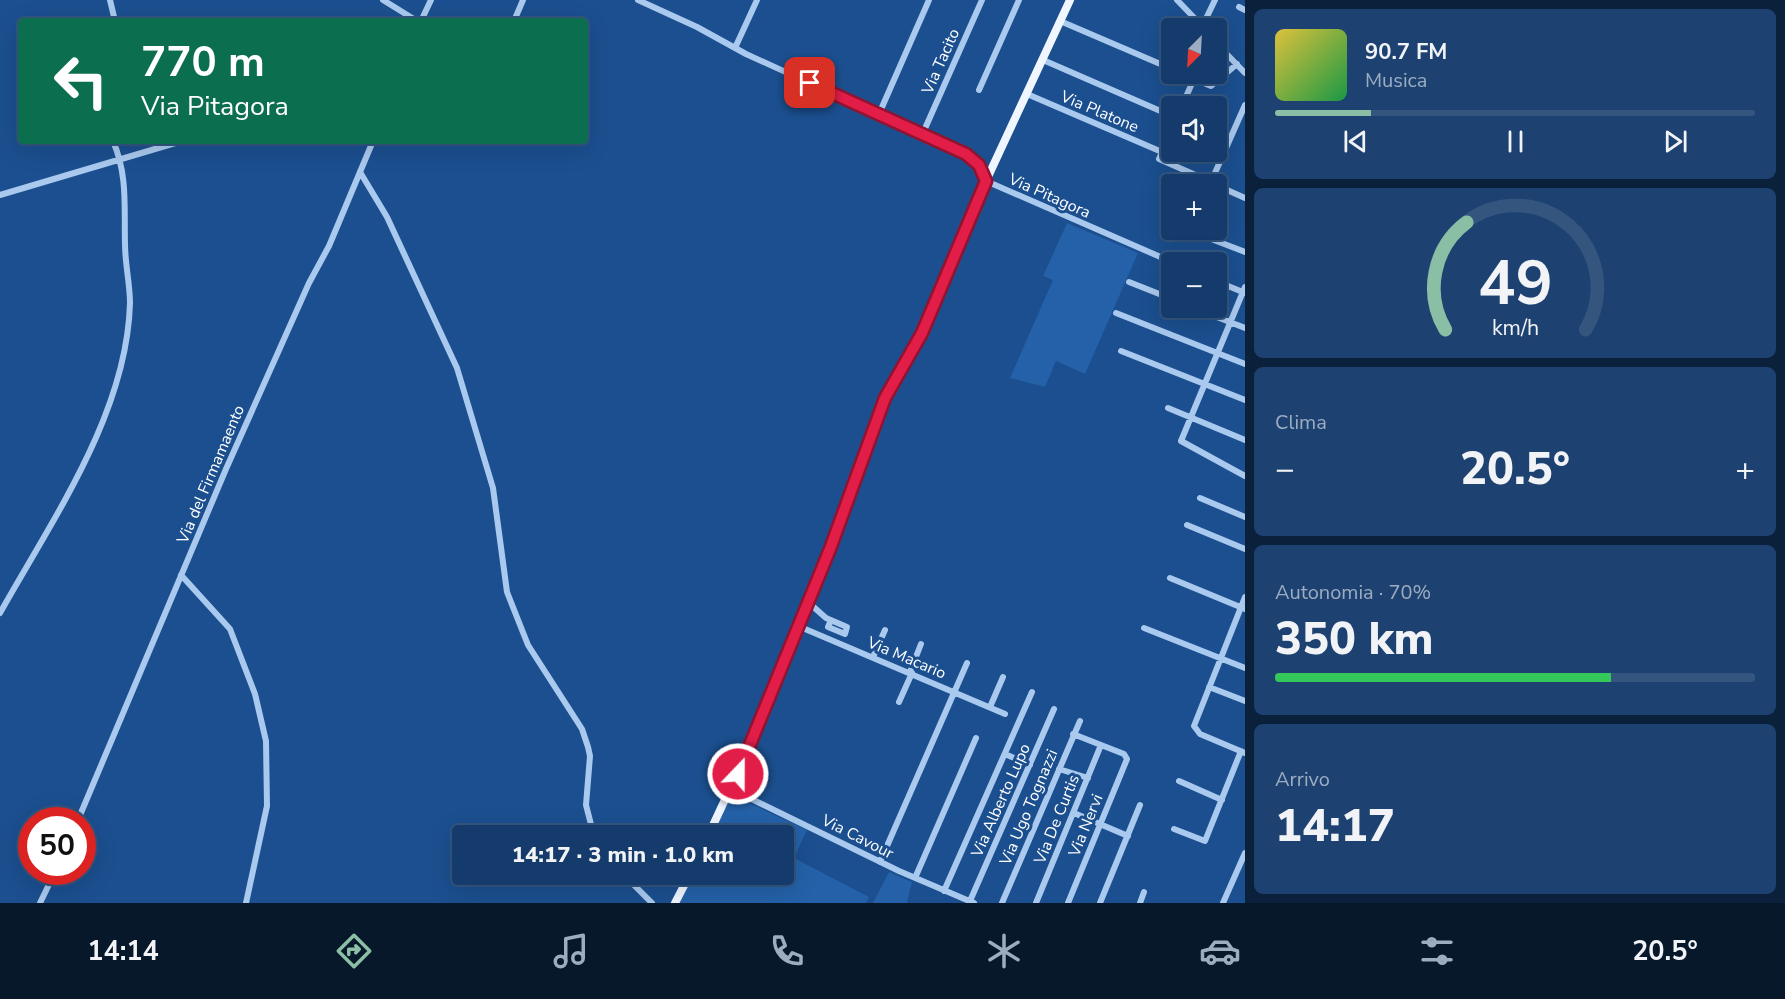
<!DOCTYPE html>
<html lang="it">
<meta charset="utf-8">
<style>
:root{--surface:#143b6b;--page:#1d4271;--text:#f1f3f6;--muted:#9dadc1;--line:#33557e;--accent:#8abfa5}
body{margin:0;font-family:"Nunito Sans",sans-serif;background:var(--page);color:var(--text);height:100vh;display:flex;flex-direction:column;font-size:22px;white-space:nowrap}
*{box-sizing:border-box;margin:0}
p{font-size:20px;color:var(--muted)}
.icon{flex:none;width:33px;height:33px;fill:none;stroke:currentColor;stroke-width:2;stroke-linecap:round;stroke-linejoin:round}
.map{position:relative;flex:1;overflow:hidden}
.panel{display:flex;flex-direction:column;gap:9px;padding:9px;background:#0b203b;width:540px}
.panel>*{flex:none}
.banner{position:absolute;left:18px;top:18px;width:570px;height:126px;border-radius:6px;box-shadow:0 6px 24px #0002,0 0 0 2px var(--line);background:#0b6e4f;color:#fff;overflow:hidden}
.needle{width:39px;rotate:204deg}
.controls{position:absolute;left:1161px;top:18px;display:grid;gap:12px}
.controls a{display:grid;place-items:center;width:66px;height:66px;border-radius:6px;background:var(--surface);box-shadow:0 6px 24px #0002,0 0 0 2px var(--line);font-size:30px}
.speed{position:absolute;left:18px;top:807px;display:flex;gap:12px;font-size:30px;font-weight:700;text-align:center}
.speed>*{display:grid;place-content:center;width:78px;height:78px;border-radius:50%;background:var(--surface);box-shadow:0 6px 24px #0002,0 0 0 2px var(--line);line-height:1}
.speed .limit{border:9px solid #d22;background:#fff;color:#111}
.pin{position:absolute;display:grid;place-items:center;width:51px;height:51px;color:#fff;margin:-26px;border-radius:12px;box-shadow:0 3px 9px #0006}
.me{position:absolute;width:66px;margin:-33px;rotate:22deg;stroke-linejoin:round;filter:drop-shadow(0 0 4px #0008)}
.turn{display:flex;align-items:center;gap:21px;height:126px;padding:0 24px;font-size:27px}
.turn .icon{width:78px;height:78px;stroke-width:2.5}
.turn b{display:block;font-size:42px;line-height:51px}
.big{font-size:45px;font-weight:800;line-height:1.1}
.panel .tile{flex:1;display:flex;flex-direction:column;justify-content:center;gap:9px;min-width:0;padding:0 21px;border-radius:9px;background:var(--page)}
.panel .dial{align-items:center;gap:0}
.dial svg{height:156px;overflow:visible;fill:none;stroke:var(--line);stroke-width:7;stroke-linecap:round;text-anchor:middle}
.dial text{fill:var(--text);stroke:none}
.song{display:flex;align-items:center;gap:18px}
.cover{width:72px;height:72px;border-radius:9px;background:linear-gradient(135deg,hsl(50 70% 55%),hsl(140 70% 35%))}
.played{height:6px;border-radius:3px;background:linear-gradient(90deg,var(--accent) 20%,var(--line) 20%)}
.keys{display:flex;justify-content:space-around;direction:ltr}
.heat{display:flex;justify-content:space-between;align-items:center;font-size:33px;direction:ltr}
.charge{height:9px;border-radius:4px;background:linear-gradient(90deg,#34c759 70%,var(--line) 0)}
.trip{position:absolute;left:452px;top:825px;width:342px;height:60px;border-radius:6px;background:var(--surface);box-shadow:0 6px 24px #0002,0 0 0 2px var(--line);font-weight:800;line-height:60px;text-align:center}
.menu{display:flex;height:96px;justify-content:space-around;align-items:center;background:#08182b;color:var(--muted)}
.menu .icon{width:42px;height:42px}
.menu .on{color:var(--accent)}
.menu b{font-size:27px;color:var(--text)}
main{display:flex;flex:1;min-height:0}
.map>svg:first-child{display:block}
</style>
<main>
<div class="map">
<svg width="1245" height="903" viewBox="0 0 1245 903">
<rect width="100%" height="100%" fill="#1b4f8f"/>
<path fill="#2461a8" d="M1067,223L1138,253L1085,374L1056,361L1045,387L1010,378L1053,280L1043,276Z
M738,798L807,830L794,858L869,897L866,903H679L693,875L783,874V836L712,835L730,800Z
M889,872L912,882L907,903H873Z"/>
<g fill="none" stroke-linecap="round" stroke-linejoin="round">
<path stroke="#a9c9ee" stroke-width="6" d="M110,0L115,21
M383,0L417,21
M638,0L697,27L746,54L966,154L979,165L986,181L1172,262
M1177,0L1204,28
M1239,7L1245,10
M421,21L431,0
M514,21L523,0
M1060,21L1172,69
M1202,27L1215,0
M1216,43L1245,73
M735,48L757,0
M1043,60L1172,116
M1182,74L1211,86L1237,64
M979,90L1019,0
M1027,94L1162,152
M1182,106L1196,74
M879,114L929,0
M1172,131L1159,159L1216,184
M923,133L982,0
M360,172L387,217L457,368L493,488L507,592L528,645L582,729L588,747L590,756L586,805L594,836
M1211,182L1245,105
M1216,185L1245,198
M0,195L182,141
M1188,230L1245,252
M1216,281L1245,293
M1129,282L1172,299
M1245,287L1181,441L1245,476
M1194,308L1245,328
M1116,313L1245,364
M1121,351L1245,400
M1168,408L1245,440
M1200,498L1245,517
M1187,525L1245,549
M181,575L230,629L255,694L266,741L267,806L246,903
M1170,578L1245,609
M1245,597L1194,726L1200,734L1245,753
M808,602L826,618L847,627L845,634L828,627L831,620
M0,613C52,520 127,414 130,303C130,284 125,264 125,244C124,208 128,175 113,141
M798,626L1005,714
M1144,628L1245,668
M873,657L885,630
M910,672L921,644
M1209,687L1245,701
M899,702L912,673
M990,707L1003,677
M1005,754L1030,765
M1059,769L1088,778
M1179,781L1222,800
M731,789L899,871L974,903
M1074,813L1128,836
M78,820L226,469L309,283L329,246L373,141
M1174,829L1205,841L1241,751
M880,862L967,663
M623,874L652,903
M915,878L976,738
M944,891L1032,692
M970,901L1054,709
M40,903L55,872
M1002,903L1080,721
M1036,903L1101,745
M1068,903L1127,759L1124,754L1073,734
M1100,903L1140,805
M1140,903L1144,892
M1223,903L1245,853"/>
<path stroke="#f0f6ff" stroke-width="8" d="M708,836L744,759L830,549L885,398L922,333L986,181L1070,0
M675,903L690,874"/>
</g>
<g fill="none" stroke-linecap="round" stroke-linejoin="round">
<defs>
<path id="route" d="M738,774L830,549L885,398L922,333L986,181L979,165L966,154L810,83"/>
</defs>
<use href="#route" stroke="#92132f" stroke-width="15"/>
<use href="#route" stroke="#e11d48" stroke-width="10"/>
</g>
<g text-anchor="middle" stroke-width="6" stroke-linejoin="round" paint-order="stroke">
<g font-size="16" fill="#fff" stroke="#1b4f8f">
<text transform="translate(940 61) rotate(-66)" y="6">Via Tacito</text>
<text transform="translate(1100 111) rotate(23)" y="6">Via Platone</text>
<text transform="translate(1050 195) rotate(24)" y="6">Via Pitagora</text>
<text transform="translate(210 474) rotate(-67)" y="6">Via del Firmamaento</text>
<text transform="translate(907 657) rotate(23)" y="6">Via Macario</text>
<text transform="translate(1000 800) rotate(-66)" y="6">Via Alberto Lupo</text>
<text transform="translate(1028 807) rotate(-67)" y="6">Via Ugo Tognazzi</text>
<text transform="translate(1056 819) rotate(-68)" y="6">Via De Curtis</text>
<text transform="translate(1085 825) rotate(-68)" y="6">Via Nervi</text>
<text transform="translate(858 836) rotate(27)" y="6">Via Cavour</text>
</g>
</g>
</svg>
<div class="controls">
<a><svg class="needle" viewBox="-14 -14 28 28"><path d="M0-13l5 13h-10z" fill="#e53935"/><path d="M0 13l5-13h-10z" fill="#9dadc1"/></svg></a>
<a><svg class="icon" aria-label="sound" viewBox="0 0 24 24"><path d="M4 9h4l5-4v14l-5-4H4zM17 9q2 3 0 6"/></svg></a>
<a>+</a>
<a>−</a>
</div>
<div class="speed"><div class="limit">50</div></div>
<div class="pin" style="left:810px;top:83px;background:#d93025"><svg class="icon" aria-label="arrive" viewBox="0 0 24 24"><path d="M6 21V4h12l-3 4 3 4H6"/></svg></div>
<svg class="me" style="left:738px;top:774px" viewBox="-20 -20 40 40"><circle r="17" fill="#e11d48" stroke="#fff" stroke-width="3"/><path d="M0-11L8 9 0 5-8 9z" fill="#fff"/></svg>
<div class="trip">14:17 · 3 min · 1.0 km</div>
<div class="banner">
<div class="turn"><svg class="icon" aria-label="left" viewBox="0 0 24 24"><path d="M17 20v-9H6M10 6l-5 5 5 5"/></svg><div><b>770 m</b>Via Pitagora</div></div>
</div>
</div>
<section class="panel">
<div class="tile">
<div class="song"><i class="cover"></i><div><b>90.7 FM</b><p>Musica</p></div></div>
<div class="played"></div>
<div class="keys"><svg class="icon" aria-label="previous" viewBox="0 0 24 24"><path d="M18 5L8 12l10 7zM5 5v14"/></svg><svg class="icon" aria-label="pause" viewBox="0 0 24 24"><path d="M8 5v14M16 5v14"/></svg><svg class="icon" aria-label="next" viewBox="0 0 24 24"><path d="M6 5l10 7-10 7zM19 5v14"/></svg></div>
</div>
<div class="tile dial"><svg viewBox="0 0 100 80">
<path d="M14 69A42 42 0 1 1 86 69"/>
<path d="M14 69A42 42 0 0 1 25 14" stroke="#8abfa5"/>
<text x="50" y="56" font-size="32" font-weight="700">49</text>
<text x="50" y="72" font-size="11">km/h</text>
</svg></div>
<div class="tile"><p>Clima</p>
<div class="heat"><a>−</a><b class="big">20.5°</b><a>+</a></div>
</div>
<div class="tile"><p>Autonomia · 70%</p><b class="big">350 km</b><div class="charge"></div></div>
<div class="tile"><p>Arrivo</p><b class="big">14:17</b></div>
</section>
</main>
<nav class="menu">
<b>14:14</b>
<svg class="icon on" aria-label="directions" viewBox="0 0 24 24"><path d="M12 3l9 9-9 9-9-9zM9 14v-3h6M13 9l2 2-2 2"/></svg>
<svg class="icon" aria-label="music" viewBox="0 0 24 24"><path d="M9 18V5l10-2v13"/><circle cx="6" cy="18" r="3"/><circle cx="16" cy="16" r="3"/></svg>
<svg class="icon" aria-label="phone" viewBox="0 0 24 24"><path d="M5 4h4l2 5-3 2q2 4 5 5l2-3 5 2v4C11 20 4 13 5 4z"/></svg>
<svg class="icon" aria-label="climate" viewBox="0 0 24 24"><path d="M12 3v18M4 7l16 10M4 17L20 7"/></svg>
<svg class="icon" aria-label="car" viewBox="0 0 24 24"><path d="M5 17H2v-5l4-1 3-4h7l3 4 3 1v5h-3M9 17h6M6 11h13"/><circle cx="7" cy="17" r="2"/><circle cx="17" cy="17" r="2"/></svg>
<svg class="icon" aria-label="filters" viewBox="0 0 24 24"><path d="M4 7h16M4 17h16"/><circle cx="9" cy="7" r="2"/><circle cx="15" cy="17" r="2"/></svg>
<b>20.5°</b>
</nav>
